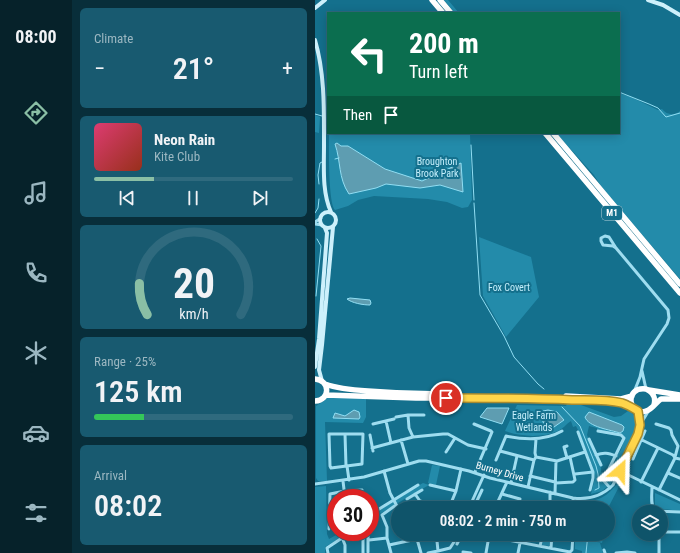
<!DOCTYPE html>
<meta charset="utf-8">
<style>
:root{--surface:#0f546a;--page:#185a70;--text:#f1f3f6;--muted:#9bb7c1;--line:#2f6a7e;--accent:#8abfa5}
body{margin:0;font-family:"Roboto Condensed",sans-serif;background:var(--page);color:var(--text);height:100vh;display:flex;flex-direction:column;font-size:15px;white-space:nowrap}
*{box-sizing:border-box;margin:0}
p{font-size:13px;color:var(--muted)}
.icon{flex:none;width:22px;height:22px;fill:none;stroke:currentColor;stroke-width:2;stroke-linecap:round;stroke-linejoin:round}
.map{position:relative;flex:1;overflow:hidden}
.panel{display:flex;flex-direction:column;gap:8px;padding:8px;background:#082e3a;width:243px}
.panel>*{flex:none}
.hud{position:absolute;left:12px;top:12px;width:293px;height:122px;border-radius:0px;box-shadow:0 2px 10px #0003,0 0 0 1px var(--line);background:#0b6e4f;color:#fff;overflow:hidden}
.tools{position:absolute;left:317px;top:505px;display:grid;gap:8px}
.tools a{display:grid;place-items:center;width:36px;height:36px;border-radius:50%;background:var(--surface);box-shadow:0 2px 10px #0003,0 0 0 1px var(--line);font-size:20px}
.speed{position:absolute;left:12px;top:489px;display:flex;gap:8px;font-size:20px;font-weight:700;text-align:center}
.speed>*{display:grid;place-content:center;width:52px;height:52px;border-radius:50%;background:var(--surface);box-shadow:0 2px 10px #0003,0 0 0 1px var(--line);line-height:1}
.speed .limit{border:6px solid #d22;background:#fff;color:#111}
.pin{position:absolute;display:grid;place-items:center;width:34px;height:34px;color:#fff;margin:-17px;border:2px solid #fff;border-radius:50%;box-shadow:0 1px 4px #0007}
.me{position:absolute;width:44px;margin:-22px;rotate:25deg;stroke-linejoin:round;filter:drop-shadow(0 0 3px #0008)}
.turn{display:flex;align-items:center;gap:14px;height:84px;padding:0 16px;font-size:18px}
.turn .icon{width:52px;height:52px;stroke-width:2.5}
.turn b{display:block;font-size:28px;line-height:34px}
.then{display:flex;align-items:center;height:38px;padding:0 16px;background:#0003;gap:8px;font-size:15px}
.big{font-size:30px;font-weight:600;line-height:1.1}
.panel .tile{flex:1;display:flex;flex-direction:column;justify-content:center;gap:6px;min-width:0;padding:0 14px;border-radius:6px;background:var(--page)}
.panel .dial{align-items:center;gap:0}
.dial svg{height:104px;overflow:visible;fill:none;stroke:var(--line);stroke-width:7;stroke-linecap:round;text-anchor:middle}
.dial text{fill:var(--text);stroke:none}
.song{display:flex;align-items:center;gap:12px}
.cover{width:48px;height:48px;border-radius:6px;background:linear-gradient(135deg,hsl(340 70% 55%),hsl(10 70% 35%))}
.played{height:4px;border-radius:2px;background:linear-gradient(90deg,var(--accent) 30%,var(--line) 30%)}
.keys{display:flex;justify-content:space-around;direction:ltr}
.heat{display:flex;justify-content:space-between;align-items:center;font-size:22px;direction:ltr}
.charge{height:6px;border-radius:3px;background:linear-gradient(90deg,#34c759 25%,var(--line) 0)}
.trip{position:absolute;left:76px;top:501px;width:224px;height:40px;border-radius:20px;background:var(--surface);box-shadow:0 2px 10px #0003,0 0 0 1px var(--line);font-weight:600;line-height:40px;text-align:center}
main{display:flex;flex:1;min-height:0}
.tab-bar{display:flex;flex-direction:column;width:72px;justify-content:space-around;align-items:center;background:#06222a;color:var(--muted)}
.tab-bar .icon{width:28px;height:28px}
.tab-bar .active{color:var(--accent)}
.tab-bar b{font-size:18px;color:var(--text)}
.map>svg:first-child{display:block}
</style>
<main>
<nav class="tab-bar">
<b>08:00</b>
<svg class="icon active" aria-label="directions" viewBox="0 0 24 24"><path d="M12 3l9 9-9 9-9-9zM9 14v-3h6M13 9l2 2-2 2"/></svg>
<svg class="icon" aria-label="music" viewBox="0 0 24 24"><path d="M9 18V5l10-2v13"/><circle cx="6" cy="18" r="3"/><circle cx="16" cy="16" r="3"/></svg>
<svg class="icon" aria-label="phone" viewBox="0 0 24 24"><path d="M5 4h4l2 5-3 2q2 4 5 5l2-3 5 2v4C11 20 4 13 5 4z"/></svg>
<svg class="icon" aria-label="climate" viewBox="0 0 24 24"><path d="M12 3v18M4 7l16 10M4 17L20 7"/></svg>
<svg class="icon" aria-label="car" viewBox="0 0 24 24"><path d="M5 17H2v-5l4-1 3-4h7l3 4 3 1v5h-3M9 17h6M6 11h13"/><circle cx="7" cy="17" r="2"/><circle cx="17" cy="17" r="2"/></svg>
<svg class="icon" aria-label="filters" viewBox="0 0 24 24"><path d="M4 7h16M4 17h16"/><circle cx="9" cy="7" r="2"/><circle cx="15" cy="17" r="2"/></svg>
</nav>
<section class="panel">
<div class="tile"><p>Climate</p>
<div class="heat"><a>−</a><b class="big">21°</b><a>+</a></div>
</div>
<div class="tile">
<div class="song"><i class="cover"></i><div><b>Neon Rain</b><p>Kite Club</p></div></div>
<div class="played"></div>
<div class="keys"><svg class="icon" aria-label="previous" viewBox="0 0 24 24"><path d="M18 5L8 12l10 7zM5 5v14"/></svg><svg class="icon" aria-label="pause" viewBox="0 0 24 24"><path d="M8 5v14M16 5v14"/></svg><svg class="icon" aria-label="next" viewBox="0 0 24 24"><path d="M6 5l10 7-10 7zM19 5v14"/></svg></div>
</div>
<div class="tile dial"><svg viewBox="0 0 100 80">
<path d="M14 69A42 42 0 1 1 86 69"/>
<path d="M14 69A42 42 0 0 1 8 45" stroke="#8abfa5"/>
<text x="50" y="56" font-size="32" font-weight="700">20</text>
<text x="50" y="72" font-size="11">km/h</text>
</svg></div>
<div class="tile"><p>Range · 25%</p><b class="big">125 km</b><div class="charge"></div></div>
<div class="tile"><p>Arrival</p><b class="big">08:02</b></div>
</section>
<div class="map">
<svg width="365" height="553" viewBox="0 0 365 553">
<rect width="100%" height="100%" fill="#14708d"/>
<path fill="#238baa" d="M129,0H133L144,13H140Z
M304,93L316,97L343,110L347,109C352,115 359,116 365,111V279L286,186L279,175L241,133H304Z
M0,115L5,117L4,133L0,132Z
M14,133H155L157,200L153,207L147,208L132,202L113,199L59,196L43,200L33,206L20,210C13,203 14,146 14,133Z
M164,237L216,257L224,297L191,337L168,296Z
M13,396L51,397V417L48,423L10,422L12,481H3L1,478V406L9,401Z
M252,404L266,405L299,417L306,416L313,411C323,415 322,425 320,435L295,485H293L290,481L302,458L301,456L306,450L310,437L282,432V428L274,426L272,435L286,468V472L290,474L287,481L292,487L287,491L276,494L280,478L278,467L263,430L261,426L258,427L256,421C251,424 248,429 243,431C228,438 206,437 190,431L202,405L251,406Z
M117,465L125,466L121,485L113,483Z
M306,477H309L293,508H260V502C282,503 295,497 306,477Z
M108,483L114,485L81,504L79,500Z
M11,486L12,534L14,539L23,534L25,538L10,547V553H0V487Z
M340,493L365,504V511L341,508L340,506Z
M78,501L81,504L55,520V515Z
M229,534H235L236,538L234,546L227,545Z
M260,534H289L287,543L282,542L285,543L288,553H267V551L260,549Z"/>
<path fill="#5e9db1" stroke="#91def3" d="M22,143L26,146H33L70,169L107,181L146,163L148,192L125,185L105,188L71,184L61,188L34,194C23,178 26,161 20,144Z
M35,298L55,300L56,303L55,305C48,305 37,303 32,299Z
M172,408H194L187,424L165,417Z
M39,410L44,412L45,417L44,419L18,418L20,413L30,416Z
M233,410L242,412L249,420L239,427L232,428L230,427L227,419L228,411Z
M274,412L307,425L309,427L308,431L305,433C296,430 273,427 270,417Z"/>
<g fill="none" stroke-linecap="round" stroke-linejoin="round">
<path stroke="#91def3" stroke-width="1" d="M304,92L334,104L343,108L351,117L365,113
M0,114L7,116
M156,145L159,200
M20,159L24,158
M4,184L3,175L5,163L7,162
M159,203L165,295L189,336L199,357L223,384L229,389
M0,213L3,208L4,199
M1,296L6,246L2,239
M247,407L265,426L281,466L283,474L284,488L280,490
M277,508L278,501
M271,553L273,534"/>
<path stroke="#9fddf0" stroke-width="3" d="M0,222L6,218
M0,224L7,225
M301,248L298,246L288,245L286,241V238L290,236L294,237L301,248L353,310L354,318L352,324L329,359L325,377L319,392
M327,371L331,389
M323,411L325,425
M93,415H109
M81,417L93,415L94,428L98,437
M71,421L76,443
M58,424L79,419
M159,424L176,431L177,432L160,472
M341,424L354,428L356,430L357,435L363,446L360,457
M283,431L306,435L309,438L289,479V481L295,488
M263,432L278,472V478L275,490
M14,434H48L47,464L16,468L15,466Z
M30,434L31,466
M55,435L58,451
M274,439L286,465
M86,440L93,464
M327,440L358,455L360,458
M57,448L98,437L128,434H133L153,445L171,449
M185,451L219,460
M131,452L140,438
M281,455C289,452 293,453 301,456
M221,457L220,453L221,439
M252,458L249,447L252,446
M318,459L330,431
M181,460L191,436C210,440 230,441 247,431
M32,466L34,480
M69,471L75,493L83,508
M305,471L365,500
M353,473L365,478
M260,474L278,472
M215,476L240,482
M28,481L30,498
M326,482L343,448
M196,483L202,456
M241,483L258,482L260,480L255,457
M0,484L49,477L104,461H111L154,471L175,478L258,498C273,500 287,496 298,485L323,434L325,425L334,410
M115,485L141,491
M213,487L219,460L221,457L242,461L270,452
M337,487C337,495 335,505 340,511L365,512
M344,490L360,458L365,459
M30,491L47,490L48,498
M100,494L105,501L131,508
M187,494L205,499
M240,494L241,461
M92,499L107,490
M162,502L175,508
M220,503L228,505L235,504
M160,505L167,490
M134,508L141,491L146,469
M154,508L169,475
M180,508L192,482
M211,508L212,504
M235,508V492
M258,508V498
M56,514L103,485
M14,529L15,494L30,491
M25,532L30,545V553
M48,532V553
M346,532H365
M163,534L171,536H180
M179,534L183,538L255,552L257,550L258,534
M228,535V534
M102,539L106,553
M54,540L72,538
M208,543L210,534
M142,544L147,534
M74,545L102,539L101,534
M225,546L227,538
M236,548L237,534
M289,550L290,553
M123,551L135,548L141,539
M53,552V533
M148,552L156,553
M13,553L12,548L27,538
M76,553L72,538V527L67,515L81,505
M113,553L123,551L122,541L123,534
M171,553L174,536
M203,553L205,543
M301,553L312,552L320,553
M344,553V534"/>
<path stroke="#cdf0fb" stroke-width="4" d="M333,0L348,5L365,15
M0,8L10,0
M0,40C10,74 9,111 9,146C9,167 7,193 16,212
M5 220a8 8 0 1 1 16 0a8 8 0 1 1-16 0Z
M0,367L4,339L12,233L10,228
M7,381L4,370L7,345L18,227"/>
<path stroke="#fff" stroke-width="5.5" d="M117,0L128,13
M125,0L136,13
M230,133L365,293
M238,133L365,284
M0,379C15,380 16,400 0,401
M10,384C24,389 38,390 53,391C77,393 101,394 125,394
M334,390L365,395
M11,395L101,398H222L270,400L299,402L307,403L319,408
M251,396L306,399L317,396
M339,405C341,398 338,392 331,389C309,386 313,417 331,411C337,410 340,403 346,399H365"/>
</g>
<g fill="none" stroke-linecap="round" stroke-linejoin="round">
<defs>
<path id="route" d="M131,398C173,398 215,398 257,400C273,400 291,399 307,403C313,405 318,408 323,411L325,425L323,434L305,471"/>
</defs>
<use href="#route" stroke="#a68a30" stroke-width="10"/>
<use href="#route" stroke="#ffd54a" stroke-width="7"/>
</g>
<g text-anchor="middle" stroke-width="4" stroke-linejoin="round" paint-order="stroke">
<rect fill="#14708d" stroke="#b8d4dd" stroke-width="1" x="287" y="206" width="20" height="14" rx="3"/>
<g font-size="9" font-weight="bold" fill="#fff">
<text x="297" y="216">M1</text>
</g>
<g font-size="10" fill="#c5effc" stroke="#14708d">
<text x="122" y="165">Broughton<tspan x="122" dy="12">Brook Park</tspan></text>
<text x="194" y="291">Fox Covert</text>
<text x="219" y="419">Eagle Farm<tspan x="219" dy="12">Wetlands</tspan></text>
</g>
<g font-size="10" fill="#fff" stroke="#14708d">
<text transform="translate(185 471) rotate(16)" y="4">Burney Drive</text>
</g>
</g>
</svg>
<div class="tools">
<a><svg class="icon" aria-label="layers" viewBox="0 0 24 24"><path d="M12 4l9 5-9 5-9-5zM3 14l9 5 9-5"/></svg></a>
</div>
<div class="speed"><div class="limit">30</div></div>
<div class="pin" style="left:131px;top:398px;background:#d93025"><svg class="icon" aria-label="arrive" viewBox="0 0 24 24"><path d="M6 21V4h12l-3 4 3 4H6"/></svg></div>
<svg class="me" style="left:305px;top:471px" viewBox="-20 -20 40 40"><path d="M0-17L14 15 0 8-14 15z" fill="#ffd54a" stroke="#fff" stroke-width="4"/></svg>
<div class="trip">08:02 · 2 min · 750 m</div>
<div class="hud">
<div class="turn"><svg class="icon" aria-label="left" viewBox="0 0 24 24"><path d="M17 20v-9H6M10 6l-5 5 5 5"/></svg><div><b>200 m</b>Turn left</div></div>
<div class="then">Then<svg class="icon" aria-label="arrive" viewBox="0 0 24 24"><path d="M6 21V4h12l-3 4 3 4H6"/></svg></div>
</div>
</div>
</main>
